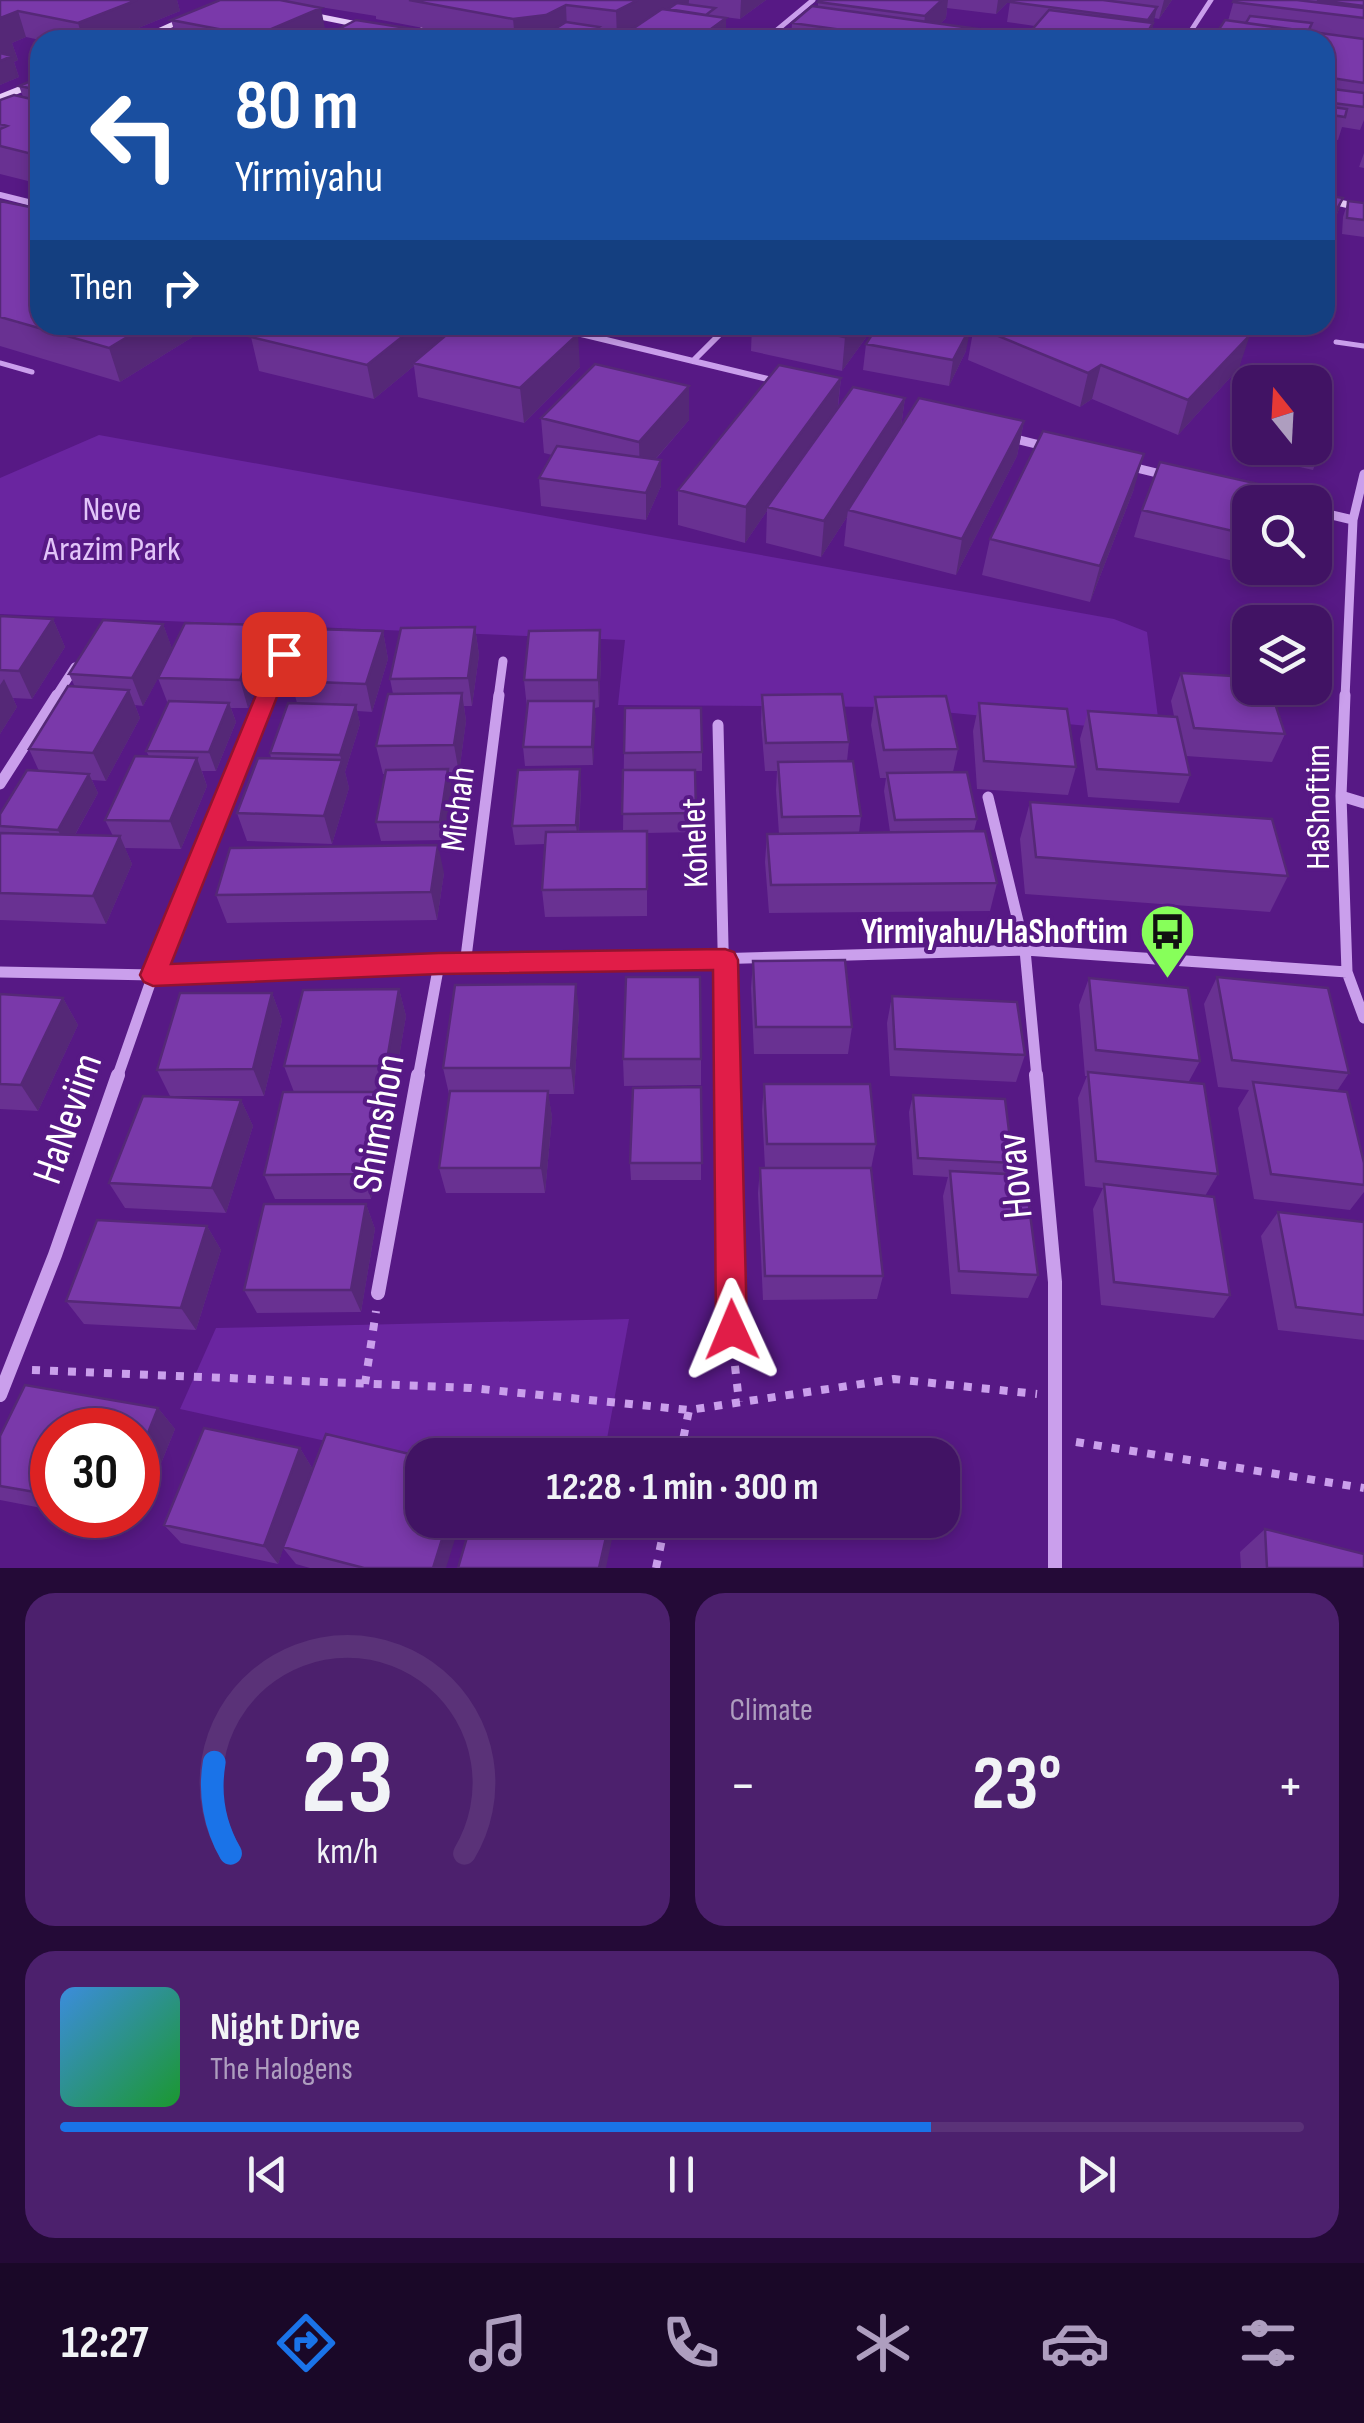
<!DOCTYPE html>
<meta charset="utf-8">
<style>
:root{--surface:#411364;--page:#4c206d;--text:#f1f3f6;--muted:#ae9ebf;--line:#5a3278;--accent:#1a73e8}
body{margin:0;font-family:"Sofia Sans Condensed",sans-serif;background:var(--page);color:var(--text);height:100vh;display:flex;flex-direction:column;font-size:38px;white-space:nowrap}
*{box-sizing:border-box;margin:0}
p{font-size:32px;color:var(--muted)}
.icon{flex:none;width:55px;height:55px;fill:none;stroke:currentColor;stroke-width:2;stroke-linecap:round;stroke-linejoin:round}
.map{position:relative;height:1568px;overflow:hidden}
.sheet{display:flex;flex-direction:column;gap:25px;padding:25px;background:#240a37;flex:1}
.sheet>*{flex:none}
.top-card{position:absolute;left:30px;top:30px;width:1305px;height:305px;border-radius:30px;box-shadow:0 5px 15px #0003,0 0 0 2px var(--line);background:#1a4fa0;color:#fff;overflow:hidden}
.needle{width:65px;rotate:342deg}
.controls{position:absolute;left:1232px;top:365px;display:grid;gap:20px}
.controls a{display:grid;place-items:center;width:100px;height:100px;border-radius:20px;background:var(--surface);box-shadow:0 5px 15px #0003,0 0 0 2px var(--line);font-size:50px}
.speed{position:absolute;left:30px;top:1408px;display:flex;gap:20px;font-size:50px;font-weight:700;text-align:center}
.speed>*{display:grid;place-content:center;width:130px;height:130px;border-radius:50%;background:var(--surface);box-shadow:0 5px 15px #0003,0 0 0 2px var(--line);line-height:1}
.speed .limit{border:15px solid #d22;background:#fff;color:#111}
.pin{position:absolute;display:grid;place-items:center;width:85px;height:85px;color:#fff;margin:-42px;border-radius:20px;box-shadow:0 5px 15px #0006}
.me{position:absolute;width:110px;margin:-55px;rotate:359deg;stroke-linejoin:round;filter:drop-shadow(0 0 8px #0008)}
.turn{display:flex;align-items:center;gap:35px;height:210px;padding:0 40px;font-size:45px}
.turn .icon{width:130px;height:130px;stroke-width:2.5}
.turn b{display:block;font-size:70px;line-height:85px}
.then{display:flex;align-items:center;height:95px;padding:0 40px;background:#0003;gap:20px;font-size:38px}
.big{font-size:75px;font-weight:700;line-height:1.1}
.sheet .widget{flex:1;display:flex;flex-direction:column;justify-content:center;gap:15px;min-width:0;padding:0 35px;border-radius:30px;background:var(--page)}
.sheet .dial{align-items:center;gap:0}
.dial svg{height:260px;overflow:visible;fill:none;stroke:var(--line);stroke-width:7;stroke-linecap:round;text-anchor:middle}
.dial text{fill:var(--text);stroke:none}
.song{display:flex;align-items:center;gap:30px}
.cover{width:120px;height:120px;border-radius:15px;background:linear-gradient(135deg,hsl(210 70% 55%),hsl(130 70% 35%))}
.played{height:10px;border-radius:5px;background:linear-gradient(90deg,var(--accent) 70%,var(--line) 70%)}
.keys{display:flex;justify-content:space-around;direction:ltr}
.heat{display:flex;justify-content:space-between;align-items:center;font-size:55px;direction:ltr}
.sheet .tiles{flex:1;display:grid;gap:25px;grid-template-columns:1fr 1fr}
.widget:last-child{grid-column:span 2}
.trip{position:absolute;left:405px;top:1438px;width:555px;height:100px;border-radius:30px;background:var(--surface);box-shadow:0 5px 15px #0003,0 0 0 2px var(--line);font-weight:700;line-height:100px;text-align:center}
.tab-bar{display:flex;height:160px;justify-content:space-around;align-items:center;background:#1a0828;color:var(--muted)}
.tab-bar .icon{width:70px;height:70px}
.tab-bar .active{color:var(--accent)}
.tab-bar b{font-size:45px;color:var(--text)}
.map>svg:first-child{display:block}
</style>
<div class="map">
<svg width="1364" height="1568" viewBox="0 0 1364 1568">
<rect width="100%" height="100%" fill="#571985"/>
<path fill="#6a25a0" d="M99,435L1114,619L1147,632L1160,733L891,707L618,705L625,640L0,614V478Z
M629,1319L604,1455H422V1462L180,1409L216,1328Z"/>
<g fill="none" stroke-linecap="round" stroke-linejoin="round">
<path stroke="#ca9fec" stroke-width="8" stroke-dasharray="8 10" stroke-linecap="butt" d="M733,1348L739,1402
M32,1370L471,1388L689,1410L894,1379L1037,1394
M365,1384L376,1311
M1076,1442L1364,1488
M680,1455L689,1410
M656,1568L666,1520"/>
<path stroke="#ca9fec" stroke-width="5" d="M1336,342L1364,346
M0,363L32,372"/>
<path stroke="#ca9fec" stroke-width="5" d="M765,40L813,0
M1185,40L1211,0"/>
<path stroke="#ca9fec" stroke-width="6" d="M0,195L40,205
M544,325L776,381
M693,361L729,325"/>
<path stroke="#ca9fec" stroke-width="9" d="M1007,437L1048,447
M1128,466L1165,475
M1315,511L1353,520
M55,698L75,667
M266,698L284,654
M498,698L503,661
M1345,698L1353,520L1364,474"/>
<path stroke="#ca9fec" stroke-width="11" d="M1345,695L1341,796L1347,972L1364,1018
M718,725L726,1078
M0,784L57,695
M1341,796L1364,803
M988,797L1025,950L1037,1078
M465,965L499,695
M0,972L153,975L1025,950L1347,972
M117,1078L153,975L267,695
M418,1078L439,964"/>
<path stroke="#ca9fec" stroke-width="14" d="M726,1075L732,1330
M1036,1075L1055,1282V1568
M378,1293L418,1075
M0,1395L55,1255L118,1075"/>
<path fill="#e6cbf9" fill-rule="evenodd" d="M300,10L435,37L440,40H421L297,15Z
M192,13L199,15L145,40H132Z
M421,27L473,37L478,40H459L418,32Z
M40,78V85L0,101V94Z
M1325,197L1364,204V212L1325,203Z"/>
</g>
<path fill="#693192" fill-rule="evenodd" d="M0,0H177L180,11L109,40H40L26,37L12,43L18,60L14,62L19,77L0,85Z
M220,0H766L740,19L716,16L726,18V38L723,40H622V36L628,31L617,37L600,35V40H486L376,19V16L295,3L326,34L313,40H145L175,33L171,20Z
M820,0H1010L996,14L947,8L946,18L940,24L983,40H791L792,23L818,7V2Z
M1112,0H1172L1159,19L1154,18L1150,40H1029L1030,32L1035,26L1007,22L1010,2Z
M1234,0H1364V120L1360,130L1342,127L1338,140L1325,138V40L1228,21Z
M40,77V184L0,174V100L23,97L19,86Z
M1364,153V168L1359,167Z
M1325,195L1343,198L1337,214L1328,232H1325Z
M0,201L40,325H212L120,382L0,346Z
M1348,201L1364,203V237L1342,234L1343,217Z
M752,325H875L842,371L751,351Z
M976,325H1249L1239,368L1178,435L1092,399L1080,407L968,360L974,326Z
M251,337H444L580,367L524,423L418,397L414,366L374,399L259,371Z
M866,344L966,351L949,386L863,370Z
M841,378L838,408L905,398L901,427L1024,421L1017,456L956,575L844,546L847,517L821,557L766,543L767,511L745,543L678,525V490Z
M689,386V420L656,459L661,486L646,520L541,506L539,478L552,455L544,453L541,418Z
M1288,448H1315L1320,452L1313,470L1282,463Z
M1134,489L1090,602L982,575L990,539Z
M1250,502V565L1134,537L1142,510Z
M0,616L53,619L65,647L32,699L13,698L17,707L0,734Z
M163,624L172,649L271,653L248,708H231L236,722L216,771H202L207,786L181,849L125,848L132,864L106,924L0,920V814L39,771L29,749L75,687L69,674ZM158,678L168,704L146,751L149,756L105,820L113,836L75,835L98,793L92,780L106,781L140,718L135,705L143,706Z
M475,627L479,655L472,706H464L466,721L459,773H449L452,788L444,840L381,841L376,822L386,774H383L376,746L393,694L390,679Z
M383,631L388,659L372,712L357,711L360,724L345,772L349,788L332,844L247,841L237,813L271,758L270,753L297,703L291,681Z
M601,658L599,707L595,708L593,765L525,766L523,747L527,708L524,680Z
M1181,673L1285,734L1272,762L1186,756L1190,775L1179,803L1088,797L1080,739L1088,711L1174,716L1171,701Z
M762,695L849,742L847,761L861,816L859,833L890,832L884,791L886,778H880L871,725L875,697L958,749L953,772L977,819L974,831L997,883L990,911L769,913L765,862L767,834H779L776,790L777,771H765L761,723Z
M979,703L1076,767L1068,795L977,789L973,731Z
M702,752V771H695L696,832L647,833V916L545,917L542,890L545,844L515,845L512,826L581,788L579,832L623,831L624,753Z
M1030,802L1288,876L1270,912L1025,894L1020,839Z
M444,873L437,920L227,923L216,895Z
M753,961L852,1027L848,1054H754L751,988Z
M1217,977L1349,1073L1337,1091L1364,1163V1192L1350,1210L1254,1199L1238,1108L1249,1090L1218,1087L1204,1004Z
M1089,978L1200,1061L1188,1083L1218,1174L1205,1196L1230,1295L1214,1318L1101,1305L1093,1209L1103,1188L1085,1186L1078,1098L1087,1076H1085L1079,1005Z
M399,989L406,1016L393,1092H378L386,1118L371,1199H275L264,1175L294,1092L284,1066Z
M272,993L282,1020L264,1096H170L157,1070Z
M0,994L63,998L78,1025L38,1111L0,1109Z
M892,996L1025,1055L1016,1082L890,1076L887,1023Z
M579,1011L574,1094H548L552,1117L545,1193H446L439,1168L449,1094L443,1068Z
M623,1059H701V1085L624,1086Z
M764,1084L876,1144L871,1169L883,1276L877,1299L763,1300L758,1193L760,1168H765L762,1110Z
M701,1087V1180H631L630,1163Z
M913,1095L1013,1163L1009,1174L1038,1275L1028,1298L951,1294L943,1196L948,1177L913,1175L909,1112Z
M241,1100L253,1126L226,1213L125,1208L109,1183Z
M366,1204L375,1229L361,1312L257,1313L244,1290Z
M1278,1212L1364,1222V1340L1278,1330L1261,1236Z
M207,1226L221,1250L196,1330L84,1324L66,1301Z
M25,1385L158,1408L175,1429L136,1525L79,1515H138V1430H52V1510L0,1500V1436Z
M300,1448L312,1468L295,1515L446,1568H310L296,1564L283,1548L278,1564L181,1543L164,1525Z
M1265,1529L1364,1568H1241L1240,1552Z"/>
<path fill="#552877" d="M137,0H177L180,11L109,40H83L78,23Z
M638,0H689L688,13L655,17L617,37L616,11Z
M741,0H766L740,19Z
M942,0H948L946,18L925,40H922L925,16Z
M998,0H1010L996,14Z
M1164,0H1172L1159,19Z
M566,5L567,31L545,35V40H515L513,19Z
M1157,7L1150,40H1143L1148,20Z
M321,8L326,34L313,40H256L255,36Z
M18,11L26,37L12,43L18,60L14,62L19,77L0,85V18Z
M726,18V38L723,40H696Z
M599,27L600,40H580Z
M413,29L415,40H393Z
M1343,198L1337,214L1328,232L1333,216Z
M147,325H212L120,382L109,348Z
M417,325H442L444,339L413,363L414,366L374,399L367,365Z
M854,325H875L842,371L845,337Z
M1240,325H1249L1246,334L1250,335L1239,368L1178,435L1188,400Z
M971,326L966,351L949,386L953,360Z
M578,334L580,367L524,423L520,388Z
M1101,365L1092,399L1080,407L1088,373Z
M841,378L837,413L767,507V511L745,543L746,507Z
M689,386V420L640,477L639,442Z
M905,398L900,433L848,510L847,517L821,557L824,521Z
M1024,421L1017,456L956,575L962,539Z
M1144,454L1134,489L1090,602L1100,566Z
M661,460V486L646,520V493Z
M53,619L65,647L32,699L19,671Z
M163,624L173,651L143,706L132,678Z
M262,625L271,653L248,708L240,680Z
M475,627L479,655L472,706L468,678Z
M600,630L601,658L599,707L598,680Z
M383,631L388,659L372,712L366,684Z
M4,679L17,707L0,734V685Z
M129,690L140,718L106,781L93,753Z
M462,693L466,721L459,773L454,745Z
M594,701L596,720L593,765L592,747Z
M229,703L236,722L216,771L209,752Z
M356,705L360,724L345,772L349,788L332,844L324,816L342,762L340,755Z
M197,758L207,786L181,849L170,821Z
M448,769L452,788L444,840L440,822Z
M580,769L581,788L578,844L576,825Z
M89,774L98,793L67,849L58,830Z
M120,836L132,864L106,924L93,896Z
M438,845L444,873L437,920L431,892Z
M576,984L579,1011L574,1094L571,1068Z
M399,989L406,1016L393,1092L386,1066Z
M272,993L282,1020L264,1096L253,1069Z
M63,998L78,1025L38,1111L21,1085Z
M548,1091L552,1117L545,1193L541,1168Z
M378,1092L386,1118L371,1199L363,1174Z
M241,1100L253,1126L226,1213L212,1188Z
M366,1204L375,1229L361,1312L351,1290Z
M207,1226L221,1250L196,1330L181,1308Z
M158,1408L175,1429L136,1525L125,1515H138V1458Z
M300,1448L312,1468L278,1564L264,1546Z
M448,1520H461L446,1568H433Z
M610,1520H616L606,1568H599Z"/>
<path fill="#7a39aa" stroke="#552877" stroke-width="2.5" d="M0,0H137L78,23L18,11L0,18Z
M220,0H280L321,8L255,36L171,20Z
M409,0H638L616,11L566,5L546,15L513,19Z
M820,0H942L925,16L818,2Z
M1013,0H1103L1157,7L1148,20L1010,2Z
M1234,0H1297L1364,8V18L1233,2Z
M1317,0H1364V6Z
M677,3L715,8L706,15L668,9Z
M812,6L985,30L976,40H914L792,23Z
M662,9L726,18L696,40H652L622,36Z
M1049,10L1153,23L1143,40H1092L1030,32Z
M1250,16L1312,23L1308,32L1246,23Z
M356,20L413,29L393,40H318Z
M1225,20L1364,39V83L1325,77V40H1212Z
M566,22L599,27L580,40L545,35Z
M164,31L215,40H145Z
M0,53L12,56L0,61Z
M40,77V90L19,86Z
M1325,88L1364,93V107L1325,102Z
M14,95L40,101V156L0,146V129L7,126L0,124V100Z
M1325,106L1347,109L1345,117L1325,114Z
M1325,195L1343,198L1333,216L1325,214Z
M0,201L40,209V325H147L109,348L0,317Z
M1348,201L1364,203V220L1347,218Z
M268,325H417L367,365L251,337Z
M458,325H539L578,334L520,388L413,363Z
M787,325H854L845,337Z
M878,325H966L971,326L953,360L866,344Z
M976,325H1240L1237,329L1250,335L1188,400L1101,365L1088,373L974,326Z
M595,364L689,386L639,442L541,418Z
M779,365L841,378L746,507L678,490Z
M853,387L905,398L824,521L767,507Z
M919,398L1024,421L962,539L848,510Z
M1315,423L1327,426L1320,452L1298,448H1315Z
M1043,431L1144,454L1100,566L990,539Z
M557,446L661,460L646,493L539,478Z
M1160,462L1299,493L1297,502H1250V535L1142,510Z
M0,616L53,619L19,671L0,670Z
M103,620L163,624L132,678L69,674Z
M185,623L262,625L240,680L158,678Z
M475,627L468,678L390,679L401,628Z
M311,629L383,631L366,684L291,681Z
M600,630L598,680H524L529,631Z
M1181,673L1250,677V688H1270L1285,734L1194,728Z
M68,686L129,690L93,753L29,749Z
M462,693L454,745L376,746L388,694Z
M842,694L849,742L766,743L762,695Z
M946,696L958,749L884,750L875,697Z
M169,701L229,703L209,752L146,751Z
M528,701H594L592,747H523Z
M288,703L356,705L340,755L270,753Z
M979,703L1067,709L1076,767L984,761Z
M625,708H701L702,752L624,753Z
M1088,711L1177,717L1190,775L1097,769Z
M135,756L197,758L170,821L105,820Z
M258,758L342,760L324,816L237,813Z
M853,761L861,816L782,817L778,762Z
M448,769L440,822H376L386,770Z
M580,769L576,825L512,826L518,770Z
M27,770L89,774L58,830L0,826V814Z
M623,770H695L696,813L622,814Z
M967,772L977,819L895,820L887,773Z
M1030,802L1272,819L1288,876L1036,857Z
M647,831V889L542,890L546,832Z
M985,831L997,883L771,885L767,834Z
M0,833L120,836L93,896L0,893Z
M438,845L431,892L216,895L230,848Z
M845,960L852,1027H756L753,961Z
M626,977H700L701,1059H623Z
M1217,977L1328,988L1349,1073L1232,1060Z
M1089,978L1188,988L1200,1061L1096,1050Z
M576,984L571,1068H443L455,985Z
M399,989L386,1066H284L303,990Z
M180,993H272L253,1069L157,1070Z
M0,994L63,998L21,1085L0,1084Z
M892,996L1017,1002L1025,1055L895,1049Z
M1088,1072L1204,1084L1218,1174L1096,1161Z
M1253,1082L1347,1092L1364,1163V1185L1271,1174Z
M764,1084H870L876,1144H767Z
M701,1087L702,1163H630L633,1088Z
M450,1091H548L541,1168H439Z
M283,1092H378L363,1174L264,1175Z
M913,1095L1005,1099L1013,1163L918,1158Z
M143,1096L241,1100L212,1188L109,1183Z
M760,1168H871L883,1276H765Z
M950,1171L1025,1175L1038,1275L959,1271Z
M1104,1184L1214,1197L1230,1295L1114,1282Z
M264,1204H366L351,1290H244Z
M1278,1212L1364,1222V1315L1296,1307Z
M97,1220L207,1226L181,1308L66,1301Z
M25,1385L158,1408L138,1458V1430H52V1495L0,1486V1436Z
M204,1428L300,1448L264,1546L164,1525Z
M326,1434L422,1457V1520H448L433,1568H364L283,1547Z
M472,1520H610L599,1568H458Z
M1265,1529L1364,1554V1568H1267Z"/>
<path fill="#e11d48" stroke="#92132f" stroke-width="2.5" d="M284,647L294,654L171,964L439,953L725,949L734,952L738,960L747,1330L743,1341L732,1346L720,1341L716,1330L713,970L439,974L153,986L144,982L140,975L273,654Z"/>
<defs>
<symbol id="bus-pin" viewBox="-11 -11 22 30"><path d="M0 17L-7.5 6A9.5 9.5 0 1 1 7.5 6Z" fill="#87ff5a" stroke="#571985"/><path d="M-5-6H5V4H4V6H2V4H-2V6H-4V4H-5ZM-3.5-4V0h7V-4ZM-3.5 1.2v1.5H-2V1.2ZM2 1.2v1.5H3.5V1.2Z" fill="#111"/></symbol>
</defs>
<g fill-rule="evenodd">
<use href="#bus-pin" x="1136" y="900" width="63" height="86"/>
</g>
<g text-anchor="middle" stroke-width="8" stroke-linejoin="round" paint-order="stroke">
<g font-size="35" fill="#e2c4f9" stroke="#571985">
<text x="112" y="520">Neve<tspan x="112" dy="40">Arazim Park</tspan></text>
</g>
<g font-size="35" fill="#fff" stroke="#571985">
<text transform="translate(1317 807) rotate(-90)" y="12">HaShoftim</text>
<text transform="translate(457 809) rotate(-83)" y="12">Michah</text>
<text transform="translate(694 843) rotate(-92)" y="12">Kohelet</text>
</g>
<g font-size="35" font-weight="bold" fill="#fff" stroke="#571985" text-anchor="end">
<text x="1128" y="943">Yirmiyahu/HaShoftim</text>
</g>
<g font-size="42" fill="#fff" stroke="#571985">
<text transform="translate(66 1118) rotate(-71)" y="15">HaNeviim</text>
<text transform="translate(377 1123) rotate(-80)" y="15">Shimshon</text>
<text transform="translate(1013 1176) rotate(-95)" y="15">Hovav</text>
</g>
</g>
</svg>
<div class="controls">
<a><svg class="needle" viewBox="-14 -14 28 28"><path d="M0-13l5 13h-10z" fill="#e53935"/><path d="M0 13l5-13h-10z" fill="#ae9ebf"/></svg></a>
<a><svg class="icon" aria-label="search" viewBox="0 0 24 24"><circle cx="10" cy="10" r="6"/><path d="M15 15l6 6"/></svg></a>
<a><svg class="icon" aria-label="layers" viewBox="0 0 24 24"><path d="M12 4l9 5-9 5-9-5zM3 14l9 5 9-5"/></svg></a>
</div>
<div class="speed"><div class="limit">30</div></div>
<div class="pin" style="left:284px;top:654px;background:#d93025"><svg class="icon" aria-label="arrive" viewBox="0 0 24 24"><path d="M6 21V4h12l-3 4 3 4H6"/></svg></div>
<svg class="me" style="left:732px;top:1330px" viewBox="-20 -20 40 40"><path d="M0-17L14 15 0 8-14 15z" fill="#e11d48" stroke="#fff" stroke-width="4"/></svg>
<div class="trip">12:28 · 1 min · 300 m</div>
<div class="top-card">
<div class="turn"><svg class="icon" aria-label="left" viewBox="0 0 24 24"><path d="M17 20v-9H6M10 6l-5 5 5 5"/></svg><div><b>80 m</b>Yirmiyahu</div></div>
<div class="then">Then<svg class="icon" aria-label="right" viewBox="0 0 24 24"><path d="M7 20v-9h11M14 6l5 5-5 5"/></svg></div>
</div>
</div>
<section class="sheet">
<div class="tiles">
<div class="widget dial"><svg viewBox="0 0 100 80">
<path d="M14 69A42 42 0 1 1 86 69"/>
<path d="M14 69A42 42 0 0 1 9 41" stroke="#1a73e8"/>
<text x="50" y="56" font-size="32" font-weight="700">23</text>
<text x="50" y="72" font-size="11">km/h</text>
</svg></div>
<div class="widget"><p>Climate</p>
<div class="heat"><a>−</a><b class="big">23°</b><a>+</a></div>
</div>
<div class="widget">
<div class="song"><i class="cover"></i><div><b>Night Drive</b><p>The Halogens</p></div></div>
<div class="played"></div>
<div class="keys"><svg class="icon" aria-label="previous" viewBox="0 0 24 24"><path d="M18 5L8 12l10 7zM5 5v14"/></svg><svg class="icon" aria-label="pause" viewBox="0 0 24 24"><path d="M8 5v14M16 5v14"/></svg><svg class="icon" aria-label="next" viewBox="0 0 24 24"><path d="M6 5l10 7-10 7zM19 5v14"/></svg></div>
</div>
</div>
</section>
<nav class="tab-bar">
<b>12:27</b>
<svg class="icon active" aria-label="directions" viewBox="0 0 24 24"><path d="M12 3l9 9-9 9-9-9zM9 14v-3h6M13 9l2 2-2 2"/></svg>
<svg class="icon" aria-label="music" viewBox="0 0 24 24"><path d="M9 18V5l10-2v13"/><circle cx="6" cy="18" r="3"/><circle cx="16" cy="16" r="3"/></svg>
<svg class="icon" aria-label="phone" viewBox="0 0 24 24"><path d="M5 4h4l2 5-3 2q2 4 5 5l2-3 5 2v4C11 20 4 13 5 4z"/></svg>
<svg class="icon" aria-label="climate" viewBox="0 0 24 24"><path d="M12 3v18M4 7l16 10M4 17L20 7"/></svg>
<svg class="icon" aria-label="car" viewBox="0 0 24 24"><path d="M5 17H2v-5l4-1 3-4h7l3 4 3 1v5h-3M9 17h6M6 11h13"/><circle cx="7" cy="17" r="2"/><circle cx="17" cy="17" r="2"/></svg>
<svg class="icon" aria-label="filters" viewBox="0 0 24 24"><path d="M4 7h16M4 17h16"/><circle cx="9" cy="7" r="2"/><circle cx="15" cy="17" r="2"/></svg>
</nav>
